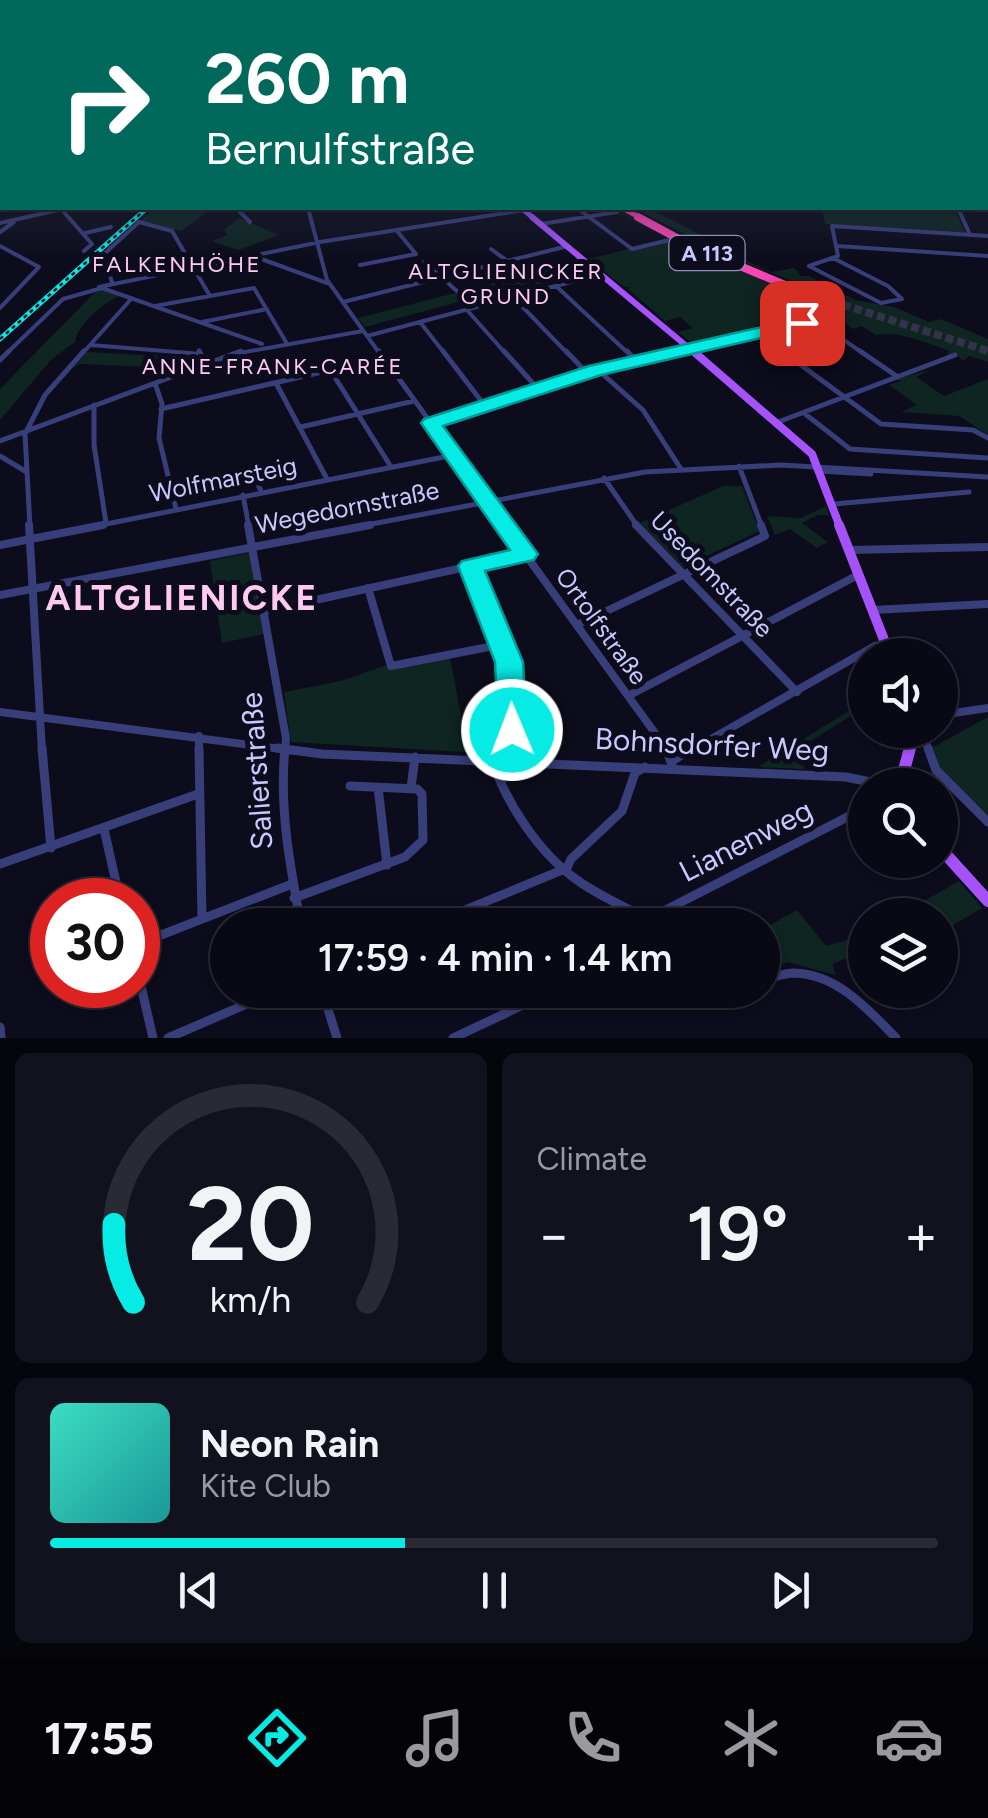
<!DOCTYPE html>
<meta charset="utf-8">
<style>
:root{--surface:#090915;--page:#12121e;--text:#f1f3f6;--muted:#999aa0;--line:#292a34;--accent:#06ebe4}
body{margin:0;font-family:Figtree,sans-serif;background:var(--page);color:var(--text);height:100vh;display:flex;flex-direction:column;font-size:38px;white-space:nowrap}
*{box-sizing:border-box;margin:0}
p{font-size:32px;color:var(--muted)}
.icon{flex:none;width:55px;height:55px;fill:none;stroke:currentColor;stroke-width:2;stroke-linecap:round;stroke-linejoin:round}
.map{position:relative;height:1038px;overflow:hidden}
.side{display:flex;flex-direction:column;gap:15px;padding:15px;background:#05050c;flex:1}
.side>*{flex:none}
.guide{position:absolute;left:0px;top:0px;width:990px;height:210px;box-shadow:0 2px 8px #0004,0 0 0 2px var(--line);background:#00695c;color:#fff;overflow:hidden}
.controls{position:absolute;left:848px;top:638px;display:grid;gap:20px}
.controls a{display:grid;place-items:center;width:110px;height:110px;border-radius:50%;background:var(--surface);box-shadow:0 2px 8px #0004,0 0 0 2px var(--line);font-size:50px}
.speed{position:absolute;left:30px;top:878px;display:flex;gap:20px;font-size:50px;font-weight:700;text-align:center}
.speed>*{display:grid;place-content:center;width:130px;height:130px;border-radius:50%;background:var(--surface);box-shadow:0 2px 8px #0004,0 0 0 2px var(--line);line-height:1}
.speed .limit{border:15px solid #d22;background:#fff;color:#111}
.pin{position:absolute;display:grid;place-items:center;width:85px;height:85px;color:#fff;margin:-42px;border-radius:20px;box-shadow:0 5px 15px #0006}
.me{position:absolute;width:110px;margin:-55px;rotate:359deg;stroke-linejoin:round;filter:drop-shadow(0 0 8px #0008)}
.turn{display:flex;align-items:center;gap:35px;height:210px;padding:0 40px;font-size:45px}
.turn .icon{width:130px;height:130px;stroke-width:2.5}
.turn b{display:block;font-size:70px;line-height:85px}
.big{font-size:75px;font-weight:600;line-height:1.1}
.side .card{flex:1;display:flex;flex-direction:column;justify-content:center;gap:15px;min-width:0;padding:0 35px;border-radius:15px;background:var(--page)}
.side .dial{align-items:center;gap:0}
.dial svg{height:260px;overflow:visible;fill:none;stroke:var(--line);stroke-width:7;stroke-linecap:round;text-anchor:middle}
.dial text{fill:var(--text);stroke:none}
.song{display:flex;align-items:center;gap:30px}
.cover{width:120px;height:120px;border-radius:15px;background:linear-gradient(135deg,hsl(170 70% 55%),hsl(180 70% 35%))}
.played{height:10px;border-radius:5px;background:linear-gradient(90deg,var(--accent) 40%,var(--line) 40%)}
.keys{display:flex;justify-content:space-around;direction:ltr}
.heat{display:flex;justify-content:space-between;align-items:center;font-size:55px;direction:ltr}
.side .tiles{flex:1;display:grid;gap:15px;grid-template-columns:1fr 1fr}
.card:last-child{grid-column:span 2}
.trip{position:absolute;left:210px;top:908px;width:570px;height:100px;border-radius:50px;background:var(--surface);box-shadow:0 2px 8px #0004,0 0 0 2px var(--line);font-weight:600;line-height:100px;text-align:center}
.tabs{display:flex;height:160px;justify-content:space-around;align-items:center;background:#040408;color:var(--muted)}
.tabs .icon{width:70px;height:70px}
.tabs .active{color:var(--accent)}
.tabs b{font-size:45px;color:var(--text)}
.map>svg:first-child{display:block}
</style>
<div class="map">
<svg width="988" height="1038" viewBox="0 0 988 1038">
<rect width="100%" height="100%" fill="#0c0c1c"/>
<path fill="#0f2522" d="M155,208H206L208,211L181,231L140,221Z
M611,208L794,292L803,285L728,256L633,208H648L723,246H713L771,272L794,268L801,276H809L855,300L894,307L929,322L941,319L988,339V362L969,356L963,361L955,353L946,356L950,351C929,344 899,330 876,335L862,326L853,329L824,307L693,344L678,332L693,328L680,317L665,321L628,289L631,287H624L588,259L669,239Z
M822,208H954L965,233L825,224Z
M239,218L279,235L238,250L212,241L228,235L224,230Z
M579,261L589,268L539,281L547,287L540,289L533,283L472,299L479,305L472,307L466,300L365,327L358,318Z
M102,290L119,296C103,303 77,325 75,342L51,360L0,420V389L94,293Z
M87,352L182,357L195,354L201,363L176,373L192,364L182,363L176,368L80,364L73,368Z
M930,370L916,377L944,396L988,379V435L959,416L901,412L917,405L889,385L901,381L899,378Z
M723,486H742L760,531L683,567L640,523Z
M826,506L829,515H818L802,523L828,542L817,548L790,529L775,535L767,516L801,518Z
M249,553L264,634L222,643L210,561Z
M450,657L462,721L482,722L481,753L291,742L284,692L341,681L387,665L389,669Z
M865,701V707L801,747L804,769L758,767Z
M988,717V815L941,771L933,747Z
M959,881L982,908L940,933V915H900Z
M797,910L826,946L865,935V950L833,964L835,975L788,962L763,970V929Z"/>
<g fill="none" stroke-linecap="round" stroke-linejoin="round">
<path stroke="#323249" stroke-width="8" stroke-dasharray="8 4" stroke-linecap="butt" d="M797,290L988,351"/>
<path stroke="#383e7a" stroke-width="4" d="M236,208L250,222
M308,208L327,280L380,354
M577,208L632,249L669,240
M958,208L970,235
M62,210L92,244L84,251
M0,223L67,208
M541,224L617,212
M0,232L14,222
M85,233L111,227
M0,246L39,267L0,308
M837,246L988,256
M491,249L525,274
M256,257L327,283
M424,262L458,292
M360,265L416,254L397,231
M809,266L838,256L832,226L988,236
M809,266L881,303L902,299L888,286L833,258
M112,282L103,255L139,222L172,231L210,296
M556,286L629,354
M99,287L320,242L524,210
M99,287L262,344
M514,298L568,354
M343,302L568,246
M155,306L254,288L286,342
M467,310L506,354
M815,320L864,354
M202,322L267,309
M420,322L445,354
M757,333L785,354
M367,336L601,274
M91,345L201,354
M6,354L63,299L102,288
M82,354L132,298
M234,354L363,331
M664,354L834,316"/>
<path stroke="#383e7a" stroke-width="5" d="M199,351L207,364
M379,351L506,527
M443,351L485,406
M504,351L538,389
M566,351L587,373
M627,351L635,359
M782,351L881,424L973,430L988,438
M860,351L898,377
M0,360L9,351
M598,370L643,410L681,469
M331,371L391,467
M155,383L162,404L159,438L176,509
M276,383L327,479
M94,405V445L106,523
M161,409L383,358
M804,413L850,449L988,458
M778,422L955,355
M431,423L675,351
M301,427L414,401
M0,441L241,351
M0,456L25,471
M739,466L762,527
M819,471L871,474
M253,473L261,491
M604,478L638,527
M243,495L249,527
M834,504L969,492
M30,527L25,434L45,395L84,351
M91,527L454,455
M356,527L645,472L781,465L988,477"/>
<path stroke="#383e7a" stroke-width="8" d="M29,525L42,751
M248,525L286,738L285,751
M504,525L668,751
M636,525L797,692
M0,545L103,525
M850,550L988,547
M471,566L509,662L512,751
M368,588L391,666L504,644
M0,595L370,525
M873,610L988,604
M265,611L526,554
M577,625L765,536L761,525
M628,696L858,575
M0,712L296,751
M940,715L988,708
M922,730L929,751
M199,736V751
M690,751L875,646L885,644"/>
<path stroke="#383e7a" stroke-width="9" d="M42,748L51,848
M199,748L202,919
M277,748L322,754L846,777L885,785
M285,748C279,809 290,865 301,925
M512,748V761
M666,748L673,768
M928,748L936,770L988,822
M492,760C506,803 539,853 577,880C602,898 632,910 659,925
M673,760L694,748
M378,787L387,865
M411,788L415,757
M104,829L120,900
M0,864L198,794
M294,898L405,857L423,840L422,794L417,789L350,786
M664,911L672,925
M650,918L865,808
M429,925L567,868L571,859L622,811L635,773L645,767
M138,944L292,884
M138,973L153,1038
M762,980C773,978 783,973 794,973C837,974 868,1009 896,1038
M322,990L337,1038
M722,1003L744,990
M0,1027L1,1038
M168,1038L279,990
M453,1038L555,990"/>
<path stroke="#a552fb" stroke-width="5" d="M521,208L535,219"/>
<path stroke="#a552fb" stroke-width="6" d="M532,217L696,354"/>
<path stroke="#a552fb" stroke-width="8" d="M693,351L812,454L840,527"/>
<path stroke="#a552fb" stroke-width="10" d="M839,525L890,655
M909,751L915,730"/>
<path stroke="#a552fb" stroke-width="12" d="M900,785L910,748
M940,848L988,901"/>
<path stroke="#fa46b4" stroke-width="5" d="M622,208L643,219"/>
<path stroke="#fa46b4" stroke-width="8" d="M638,217L690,245L797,290"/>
<defs>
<path id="rail" d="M0,339L147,208"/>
</defs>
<use href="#rail" stroke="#06ebe4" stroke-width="5"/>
<use href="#rail" stroke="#0c0c1c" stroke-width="2.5" stroke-dasharray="4" stroke-linecap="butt"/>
</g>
<linearGradient id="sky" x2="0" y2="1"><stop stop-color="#07070f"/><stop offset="0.44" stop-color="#2e344b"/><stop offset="1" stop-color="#2e344b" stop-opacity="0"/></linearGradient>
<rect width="988" height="260" fill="url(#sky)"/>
<path fill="#06ebe4" stroke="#049994" stroke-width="2.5" d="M802,318L808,320V327L601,375L443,426L538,554L534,560L485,571L523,662L527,730L523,738L512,741L502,738L498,730L495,662L458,566L462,561L510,550L421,423L424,419L589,366Z"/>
<g text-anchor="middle" stroke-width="10" stroke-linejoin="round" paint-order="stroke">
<rect fill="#0c0c1c" stroke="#9090ba" stroke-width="2.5" x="669.5" y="236" width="75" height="34" rx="8"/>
<g font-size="22" font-weight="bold" fill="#c8c9fe">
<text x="707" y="261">A 113</text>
</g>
<g font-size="22" letter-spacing="2.5" fill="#fecaf2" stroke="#0c0c1c">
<text x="177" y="272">FALKENHÖHE</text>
<text x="506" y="279">ALTGLIENICKER<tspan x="506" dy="25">GRUND</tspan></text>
<text x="273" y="374">ANNE-FRANK-CARÉE</text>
</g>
<g font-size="25" fill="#c8c9fe" stroke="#0c0c1c">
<text transform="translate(223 479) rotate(-11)" y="9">Wolfmarsteig</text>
<text transform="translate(347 507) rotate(-11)" y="9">Wegedornstraße</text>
<text transform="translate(712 574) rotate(46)" y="9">Usedomstraße</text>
<text transform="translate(602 626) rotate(54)" y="9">Ortolfstraße</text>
</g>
<g font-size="30" fill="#c8c9fe" stroke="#0c0c1c">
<text transform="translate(712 745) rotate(3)" y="10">Bohnsdorfer Weg</text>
<text transform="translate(257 771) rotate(-94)" y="10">Salierstraße</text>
<text transform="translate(746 841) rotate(-27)" y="10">Lianenweg</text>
</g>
<g font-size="35" font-weight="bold" letter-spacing="2.5" fill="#fecaf2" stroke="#0c0c1c">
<text x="182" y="610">ALTGLIENICKE</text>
</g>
</g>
</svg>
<div class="controls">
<a><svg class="icon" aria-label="sound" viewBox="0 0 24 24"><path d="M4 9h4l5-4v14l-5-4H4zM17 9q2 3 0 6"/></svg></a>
<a><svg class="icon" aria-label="search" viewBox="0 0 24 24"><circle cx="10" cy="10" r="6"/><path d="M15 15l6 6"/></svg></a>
<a><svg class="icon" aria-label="layers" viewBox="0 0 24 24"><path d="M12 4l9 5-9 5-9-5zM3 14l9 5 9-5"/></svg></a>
</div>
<div class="speed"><div class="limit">30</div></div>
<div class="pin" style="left:802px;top:323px;background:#d93025"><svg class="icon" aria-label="arrive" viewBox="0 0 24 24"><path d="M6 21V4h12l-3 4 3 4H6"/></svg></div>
<svg class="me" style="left:512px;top:730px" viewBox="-20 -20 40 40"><circle r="17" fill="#06ebe4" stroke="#fff" stroke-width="3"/><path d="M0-11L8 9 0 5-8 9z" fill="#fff"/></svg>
<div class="trip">17:59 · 4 min · 1.4 km</div>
<div class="guide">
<div class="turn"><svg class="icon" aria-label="right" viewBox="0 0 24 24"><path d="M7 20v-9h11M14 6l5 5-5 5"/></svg><div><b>260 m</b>Bernulfstraße</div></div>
</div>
</div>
<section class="side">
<div class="tiles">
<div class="card dial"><svg viewBox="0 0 100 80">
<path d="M14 69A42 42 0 1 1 86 69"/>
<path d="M14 69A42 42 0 0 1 8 45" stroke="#06ebe4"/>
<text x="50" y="56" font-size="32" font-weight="700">20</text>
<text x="50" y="72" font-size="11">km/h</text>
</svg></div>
<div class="card"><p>Climate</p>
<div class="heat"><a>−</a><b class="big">19°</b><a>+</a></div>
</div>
<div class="card">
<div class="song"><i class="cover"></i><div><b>Neon Rain</b><p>Kite Club</p></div></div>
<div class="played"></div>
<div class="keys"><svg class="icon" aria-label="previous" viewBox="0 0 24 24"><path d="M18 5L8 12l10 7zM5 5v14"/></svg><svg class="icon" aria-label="pause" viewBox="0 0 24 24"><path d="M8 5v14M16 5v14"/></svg><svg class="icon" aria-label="next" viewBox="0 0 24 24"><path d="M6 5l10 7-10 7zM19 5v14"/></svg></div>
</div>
</div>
</section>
<nav class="tabs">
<b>17:55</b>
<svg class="icon active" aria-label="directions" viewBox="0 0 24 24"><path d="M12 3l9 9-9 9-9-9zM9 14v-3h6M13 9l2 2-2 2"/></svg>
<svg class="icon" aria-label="music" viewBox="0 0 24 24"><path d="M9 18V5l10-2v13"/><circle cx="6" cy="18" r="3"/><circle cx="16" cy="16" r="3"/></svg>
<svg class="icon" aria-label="phone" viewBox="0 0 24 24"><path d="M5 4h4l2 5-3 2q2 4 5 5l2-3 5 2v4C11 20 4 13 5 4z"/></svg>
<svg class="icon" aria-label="climate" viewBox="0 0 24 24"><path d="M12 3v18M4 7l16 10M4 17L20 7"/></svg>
<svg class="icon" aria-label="car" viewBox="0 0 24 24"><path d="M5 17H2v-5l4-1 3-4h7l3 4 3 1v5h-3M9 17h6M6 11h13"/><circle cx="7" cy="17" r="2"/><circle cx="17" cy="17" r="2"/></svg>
</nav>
